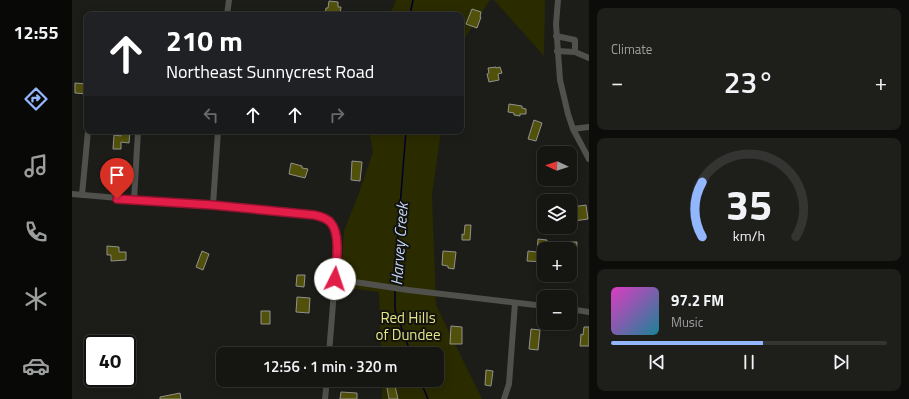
<!DOCTYPE html>
<meta charset="utf-8">
<style>
:root{--surface:#151512;--page:#1e1e1b;--text:#f1f3f6;--muted:#9d9f9f;--line:#343432;--accent:#92b7fd}
body{margin:0;font-family:"Titillium Web",sans-serif;background:var(--page);color:var(--text);height:100vh;display:flex;flex-direction:column;font-size:15px;white-space:nowrap}
*{box-sizing:border-box;margin:0}
p{font-size:13px;color:var(--muted)}
.icon{flex:none;width:22px;height:22px;fill:none;stroke:currentColor;stroke-width:2;stroke-linecap:round;stroke-linejoin:round}
.map{position:relative;flex:1;overflow:hidden}
.sheet{display:flex;flex-direction:column;gap:8px;padding:8px;background:#0c0c0a;width:320px}
.sheet>*{flex:none}
.hud{position:absolute;left:12px;top:12px;width:380px;height:122px;border-radius:8px;box-shadow:0 2px 10px #0003,0 0 0 1px var(--line);background:#202124;color:#fff;overflow:hidden}
.needle{width:26px;rotate:274deg}
.buttons{position:absolute;left:465px;top:146px;display:grid;gap:8px}
.buttons a{display:grid;place-items:center;width:40px;height:40px;border-radius:8px;background:var(--surface);box-shadow:0 2px 10px #0003,0 0 0 1px var(--line);font-size:20px}
.speed{position:absolute;left:12px;top:335px;display:flex;gap:8px;font-size:20px;font-weight:700;text-align:center}
.speed>*{display:grid;place-content:center;width:52px;height:52px;border-radius:50%;background:var(--surface);box-shadow:0 2px 10px #0003,0 0 0 1px var(--line);line-height:1}
.speed .limit{border:2px solid #111;border-radius:6px;background:#fff;color:#111}
.pin{position:absolute;display:grid;place-items:center;width:34px;height:34px;color:#fff;margin:-41px -17px;border-radius:50% 50% 50% 0;rotate:-45deg;box-shadow:0 0 4px #0007}
.pin .icon{rotate:45deg}
.me{position:absolute;width:44px;margin:-22px;rotate:4deg;stroke-linejoin:round;filter:drop-shadow(0 0 3px #0008)}
.turn{display:flex;align-items:center;gap:14px;height:84px;padding:0 16px;font-size:18px}
.turn .icon{width:52px;height:52px;stroke-width:2.5}
.turn b{display:block;font-size:28px;line-height:34px}
.lanes{display:flex;align-items:center;height:38px;padding:0 16px;background:#0003;justify-content:center;gap:20px;direction:ltr}
.lanes .off{opacity:.35}
.big{font-size:30px;font-weight:600;line-height:1.1}
.sheet .widget{flex:1;display:flex;flex-direction:column;justify-content:center;gap:6px;min-width:0;padding:0 14px;border-radius:8px;background:var(--page)}
.sheet .dial{align-items:center;gap:0}
.dial svg{height:104px;overflow:visible;fill:none;stroke:var(--line);stroke-width:7;stroke-linecap:round;text-anchor:middle}
.dial text{fill:var(--text);stroke:none}
.song{display:flex;align-items:center;gap:12px}
.cover{width:48px;height:48px;border-radius:6px;background:linear-gradient(135deg,hsl(310 70% 55%),hsl(190 70% 35%))}
.played{height:4px;border-radius:2px;background:linear-gradient(90deg,var(--accent) 55%,var(--line) 55%)}
.keys{display:flex;justify-content:space-around;direction:ltr}
.heat{display:flex;justify-content:space-between;align-items:center;font-size:22px;direction:ltr}
.trip{position:absolute;left:144px;top:347px;width:228px;height:40px;border-radius:8px;background:var(--surface);box-shadow:0 2px 10px #0003,0 0 0 1px var(--line);font-weight:600;line-height:40px;text-align:center}
main{display:flex;flex:1;min-height:0}
.dock{display:flex;flex-direction:column;width:72px;justify-content:space-around;align-items:center;background:#080807;color:var(--muted)}
.dock .icon{width:28px;height:28px}
.dock .active{color:var(--accent)}
.dock b{font-size:18px;color:var(--text)}
.map>svg:first-child{display:block}
</style>
<main>
<nav class="dock">
<b>12:55</b>
<svg class="icon active" aria-label="directions" viewBox="0 0 24 24"><path d="M12 3l9 9-9 9-9-9zM9 14v-3h6M13 9l2 2-2 2"/></svg>
<svg class="icon" aria-label="music" viewBox="0 0 24 24"><path d="M9 18V5l10-2v13"/><circle cx="6" cy="18" r="3"/><circle cx="16" cy="16" r="3"/></svg>
<svg class="icon" aria-label="phone" viewBox="0 0 24 24"><path d="M5 4h4l2 5-3 2q2 4 5 5l2-3 5 2v4C11 20 4 13 5 4z"/></svg>
<svg class="icon" aria-label="climate" viewBox="0 0 24 24"><path d="M12 3v18M4 7l16 10M4 17L20 7"/></svg>
<svg class="icon" aria-label="car" viewBox="0 0 24 24"><path d="M5 17H2v-5l4-1 3-4h7l3 4 3 1v5h-3M9 17h6M6 11h13"/><circle cx="7" cy="17" r="2"/><circle cx="17" cy="17" r="2"/></svg>
</nav>
<div class="map">
<svg width="517" height="399" viewBox="0 0 517 399">
<rect width="100%" height="100%" fill="#1c1c18"/>
<path fill="#2b2b00" d="M324,0H418L389,44V15H318Z
M422,0H473L472,56Z
M297,131H369L360,195L364,305L410,399H310V380H365V354H309L307,292L268,287L272,231L287,193L301,152Z"/>
<g fill="none" stroke-linecap="round" stroke-linejoin="round">
<path stroke="#000027" stroke-width="1.5" d="M338,15L341,0
M324,287V257L334,131
M323,291V310L339,354
M348,380L356,399"/>
</g>
<path fill="#52510b" stroke="#91928d" d="M257,1L266,2V7H269L268,15H253L254,8H256Z
M400,9L409,12L408,17H409L405,28L394,24Z
M424,67V68L428,67L430,73L426,74L427,80L417,82L415,74L417,73L416,68Z
M3,83L15,84V94L3,93Z
M437,104L450,106V108L454,109V114H448V116L442,115V113L436,112Z
M462,120L470,123L464,141L456,139Z
M50,131H58L57,143L49,142V149H41L42,135L49,136Z
M280,161L290,162L288,181L279,180Z
M219,163L230,166V168L236,169L233,178L217,174Z
M514,205L516,219L502,221L500,207Z
M393,225H399L398,240H390V234L392,235Z
M466,239L475,240L474,249H472V262L455,261L456,251L465,252Z
M498,242H505L504,265H498Z
M35,246L47,247V252H54V260L39,261V255H35Z
M130,251L137,254L131,270L124,267Z
M371,251L384,252L382,269L376,268V266L370,265Z
M225,275H233L232,287L224,286Z
M225,297L238,298L237,313L224,312Z
M189,311H198V324H189Z
M379,326L390,327V344H378Z
M512,327H517V346H508L509,334L511,335Z
M459,329L468,330L466,350L457,349Z
M414,370L421,371L419,386L413,385Z
M323,386L326,399H317L315,388Z
M269,392L285,393V399H268Z
M108,393L109,399H88V397Z"/>
<g fill="none" stroke-linecap="round" stroke-linejoin="round">
<path stroke="#50504c" stroke-width="6" d="M486,0L484,24L488,80L496,114L501,129L517,159
M155,15L157,0
M484,36L503,40V52
M485,51L503,52L517,58
M501,129L517,127
M0,194L242,215C251,217 260,220 263,230C267,242 264,258 263,271C262,298 259,326 257,354
M10,195L16,131
M62,200L66,131
M141,205L146,131
M263,279L336,290L472,306
M498,309L517,312
M253,399L255,380
M432,399L437,384L443,303"/>
</g>
<g fill="none" stroke-linecap="round" stroke-linejoin="round">
<defs>
<path id="route" d="M45,199L140,205L242,215C247,216 255,218 259,223C269,235 264,264 263,279"/>
</defs>
<use href="#route" stroke="#92132f" stroke-width="10"/>
<use href="#route" stroke="#e11d48" stroke-width="7"/>
</g>
<g text-anchor="middle" stroke-width="4" stroke-linejoin="round" paint-order="stroke">
<g font-size="15" fill="#e3e487" stroke="#12130f">
<text x="336" y="323">Red Hills<tspan x="336" dy="17">of Dundee</tspan></text>
</g>
<g font-size="16" font-style="italic" fill="#c4d5f4" stroke="#12130f">
<text transform="translate(327 244) rotate(-86)" y="6">Harvey Creek</text>
</g>
</g>
</svg>
<div class="buttons">
<a><svg class="needle" viewBox="-14 -14 28 28"><path d="M0-13l5 13h-10z" fill="#e53935"/><path d="M0 13l5-13h-10z" fill="#9d9f9f"/></svg></a>
<a><svg class="icon" aria-label="layers" viewBox="0 0 24 24"><path d="M12 4l9 5-9 5-9-5zM3 14l9 5 9-5"/></svg></a>
<a>+</a>
<a>−</a>
</div>
<div class="speed"><div class="limit">40</div></div>
<div class="pin" style="left:45px;top:199px;background:#d93025"><svg class="icon" aria-label="arrive" viewBox="0 0 24 24"><path d="M6 21V4h12l-3 4 3 4H6"/></svg></div>
<svg class="me" style="left:263px;top:279px" viewBox="-20 -20 40 40"><circle r="19" fill="#fff"/><path d="M0-13L10 11 0 6-10 11z" fill="#e11d48"/></svg>
<div class="trip">12:56 · 1 min · 320 m</div>
<div class="hud">
<div class="turn"><svg class="icon" aria-label="ahead" viewBox="0 0 24 24"><path d="M12 20V5M6 11l6-6 6 6"/></svg><div><b>210 m</b>Northeast Sunnycrest Road</div></div>
<div class="lanes"><svg class="icon off" aria-label="left" viewBox="0 0 24 24"><path d="M17 20v-9H6M10 6l-5 5 5 5"/></svg><svg class="icon" aria-label="ahead" viewBox="0 0 24 24"><path d="M12 20V5M6 11l6-6 6 6"/></svg><svg class="icon" aria-label="ahead" viewBox="0 0 24 24"><path d="M12 20V5M6 11l6-6 6 6"/></svg><svg class="icon off" aria-label="right" viewBox="0 0 24 24"><path d="M7 20v-9h11M14 6l5 5-5 5"/></svg></div>
</div>
</div>
<section class="sheet">
<div class="widget"><p>Climate</p>
<div class="heat"><a>−</a><b class="big">23°</b><a>+</a></div>
</div>
<div class="widget dial"><svg viewBox="0 0 100 80">
<path d="M14 69A42 42 0 1 1 86 69"/>
<path d="M14 69A42 42 0 0 1 14 27" stroke="#92b7fd"/>
<text x="50" y="56" font-size="32" font-weight="700">35</text>
<text x="50" y="72" font-size="11">km/h</text>
</svg></div>
<div class="widget">
<div class="song"><i class="cover"></i><div><b>97.2 FM</b><p>Music</p></div></div>
<div class="played"></div>
<div class="keys"><svg class="icon" aria-label="previous" viewBox="0 0 24 24"><path d="M18 5L8 12l10 7zM5 5v14"/></svg><svg class="icon" aria-label="pause" viewBox="0 0 24 24"><path d="M8 5v14M16 5v14"/></svg><svg class="icon" aria-label="next" viewBox="0 0 24 24"><path d="M6 5l10 7-10 7zM19 5v14"/></svg></div>
</div>
</section>
</main>
